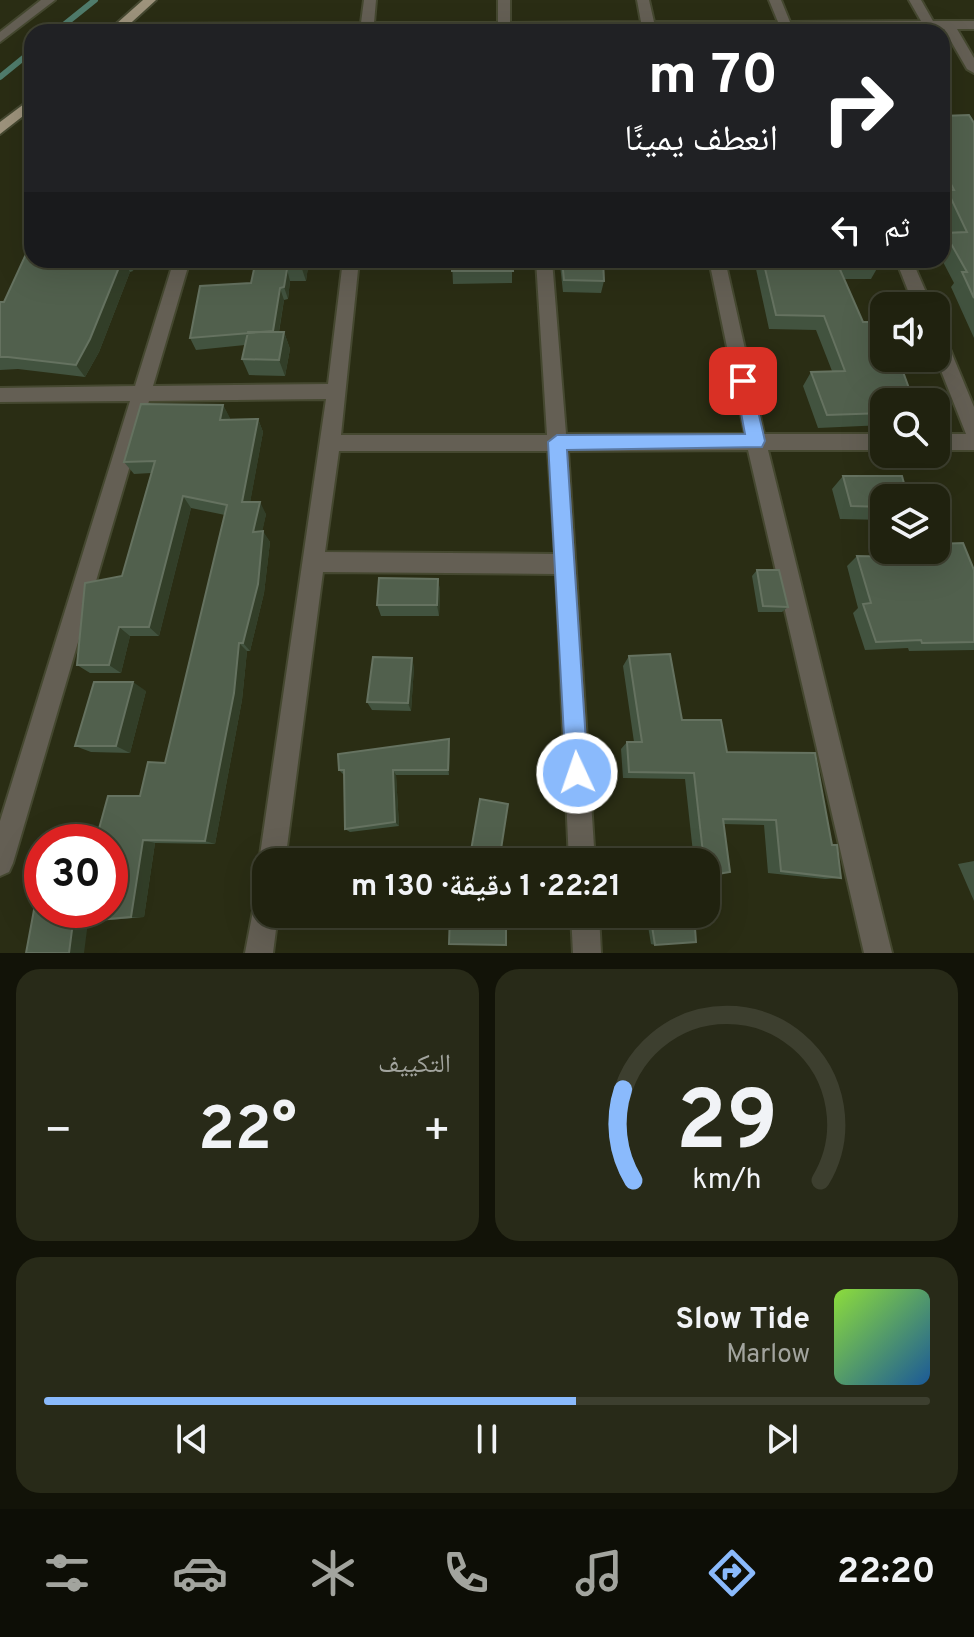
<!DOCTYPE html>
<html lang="ar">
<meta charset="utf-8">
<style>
:root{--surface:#20220f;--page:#282a18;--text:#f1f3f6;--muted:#a2a49e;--line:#3d3f2f;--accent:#8abafc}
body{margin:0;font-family:Overpass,"Noto Naskh Arabic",sans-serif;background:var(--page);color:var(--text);direction:rtl;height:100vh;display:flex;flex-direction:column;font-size:30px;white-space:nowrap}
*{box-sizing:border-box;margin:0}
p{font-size:26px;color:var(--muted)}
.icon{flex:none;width:44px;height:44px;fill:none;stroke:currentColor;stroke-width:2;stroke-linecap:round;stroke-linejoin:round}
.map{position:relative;height:953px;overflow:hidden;direction:ltr}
.drawer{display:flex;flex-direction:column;gap:16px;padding:16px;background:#121308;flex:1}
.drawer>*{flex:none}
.hud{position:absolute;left:24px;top:24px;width:926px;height:244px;border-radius:24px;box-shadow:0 8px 32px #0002,0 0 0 2px var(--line);direction:rtl;background:#202124;color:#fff;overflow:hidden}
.tools{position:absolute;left:870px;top:292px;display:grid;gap:16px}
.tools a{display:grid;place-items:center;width:80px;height:80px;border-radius:16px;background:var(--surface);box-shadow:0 8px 32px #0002,0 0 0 2px var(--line);font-size:40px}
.speed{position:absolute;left:24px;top:824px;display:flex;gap:16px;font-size:40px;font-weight:700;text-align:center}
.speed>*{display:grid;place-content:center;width:104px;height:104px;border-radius:50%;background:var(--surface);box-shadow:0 8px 32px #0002,0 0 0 2px var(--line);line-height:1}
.speed .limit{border:12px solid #d22;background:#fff;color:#111}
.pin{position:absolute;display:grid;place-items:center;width:68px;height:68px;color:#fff;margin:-34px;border-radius:16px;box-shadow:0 4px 12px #0006}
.me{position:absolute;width:88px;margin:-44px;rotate:357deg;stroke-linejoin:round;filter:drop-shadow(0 0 6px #0008)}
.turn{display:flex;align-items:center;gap:28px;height:168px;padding:0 40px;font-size:36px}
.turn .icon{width:104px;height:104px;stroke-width:2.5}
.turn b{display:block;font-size:56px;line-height:68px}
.then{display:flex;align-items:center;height:76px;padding:0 40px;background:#0003;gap:16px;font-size:30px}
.big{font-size:60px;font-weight:700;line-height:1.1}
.drawer .widget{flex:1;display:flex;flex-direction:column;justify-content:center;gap:12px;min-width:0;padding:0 28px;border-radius:24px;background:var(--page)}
.drawer .dial{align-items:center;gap:0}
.dial svg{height:208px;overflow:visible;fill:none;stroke:var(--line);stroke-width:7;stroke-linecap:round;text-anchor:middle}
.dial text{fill:var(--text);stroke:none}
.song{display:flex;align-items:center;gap:24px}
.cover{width:96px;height:96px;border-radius:12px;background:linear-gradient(135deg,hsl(90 70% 55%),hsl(210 70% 35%))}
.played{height:8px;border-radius:4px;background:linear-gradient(90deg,var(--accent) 60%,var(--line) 60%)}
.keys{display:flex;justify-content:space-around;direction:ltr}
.heat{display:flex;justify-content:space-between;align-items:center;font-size:44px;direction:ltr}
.drawer .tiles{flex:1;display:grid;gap:16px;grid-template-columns:1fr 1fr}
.widget:last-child{grid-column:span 2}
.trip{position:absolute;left:252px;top:848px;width:468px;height:80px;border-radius:24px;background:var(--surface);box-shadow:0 8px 32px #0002,0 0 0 2px var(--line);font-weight:700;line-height:80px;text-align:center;direction:rtl}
.menu{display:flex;height:128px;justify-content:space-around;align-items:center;background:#0d0e06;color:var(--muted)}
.menu .icon{width:56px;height:56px}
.menu .selected{color:var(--accent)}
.menu b{font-size:36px;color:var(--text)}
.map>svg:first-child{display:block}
</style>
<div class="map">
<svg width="974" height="953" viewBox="0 0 974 953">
<rect width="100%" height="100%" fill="#2a2d14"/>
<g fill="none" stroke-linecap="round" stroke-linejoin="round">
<path stroke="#507c6c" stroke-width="6" d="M55,32L95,0
M0,77L32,51"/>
<defs>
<path id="minor" d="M41,0H55L0,42V32Z
M364,0H376L374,23H498V0H510V23L641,22L637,0H649L654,22H778L769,0H781L790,22L921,21L909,0H921L933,21H974V29H957L974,58V73L967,69L944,29L118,32L112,28L118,24L361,23Z
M174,260H190L153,386L328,384L343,260H359L341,435H547L536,260H552L566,434H745L709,260H725L764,434H884V450H768L892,953H864L748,450L568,451L595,862H569L556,574L323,572L285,862H266V873L263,871L259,862L326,399L149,401L13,863L9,872L0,876V821L130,401L0,402V388L135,386ZM339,451H548L555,554L325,552Z
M896,260H912L932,306H914Z
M936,330L945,337L974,407V450H936V434H966L936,358Z
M266,892V914H278L273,953H245L256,895Z
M571,914H599L601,953H573Z"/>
<path id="major" d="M143,0H156L121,32H107Z
M32,98V109L0,134V122Z"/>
</defs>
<use href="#minor" stroke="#454830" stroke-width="4"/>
<use href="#major" stroke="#454830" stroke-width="4"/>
<use href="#minor" fill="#645f54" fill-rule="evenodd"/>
<use href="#major" fill="#9d937c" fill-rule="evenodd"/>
</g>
<path fill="#42533f" d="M942,116L974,123V338L951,287L954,283L942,260V237L945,233L950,232L942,215Z
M32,260H136L133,271L130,272L99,352L85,377L18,369L0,370V302H4Z
M256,260H309L306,281H290L288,299L284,300L279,332H284L290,349L285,376L249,375L242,359L245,345L196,350L190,338L251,283Z
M434,260H512V283L453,284L452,262H435Z
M553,260H659L657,267L603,266L604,281L601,293L563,292L560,265H555Z
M754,260H877L879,265L871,279H844L884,402V425L818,428L803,386L811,372L832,371L816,330L769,329Z
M223,405L230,419H258L263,432L250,502L266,514L262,531L270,542L264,593L250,651H247L242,700L215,844L155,843L144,917L88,922L26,953L97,836L140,796L165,763L225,515L191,508L159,636H130L121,673H90L77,665L122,576L151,473L134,474L124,462Z
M843,476L884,498V520L840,519L832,489Z
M896,550H936L974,570V650L909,651L908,648L865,650L853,613L858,608L847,566L857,556L892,557L891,554Z
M757,570L788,607L782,612H758L752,576Z
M438,579L440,591L439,616H381L377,605Z
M629,656L682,720L727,752L832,845L841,878L825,879L768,873L764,825L723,824L730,872L706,876V862H694L685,779L623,778L621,749L627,742H634L623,666Z
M414,667L411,711L372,710L367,702Z
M146,691L130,753L91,752L75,746Z
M450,745L449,775H396L399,826L350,832L345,829L344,775L339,770Z
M974,861V901L958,864Z
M646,914H694L655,945L651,944Z"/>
<path fill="#323e28" d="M122,260H123L130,272L99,352L85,377L76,365Z
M127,260H136L133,271Z
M304,260H309L306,281L302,269Z
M287,269L290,281L288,299L284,287Z
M280,288L284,300L277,342L273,331Z
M284,332L290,349L285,376L279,360Z
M223,405L230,418L227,432L220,420Z
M258,419L263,432L248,514L242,502Z
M183,496L191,508L159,636L149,627Z
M260,502L266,514L260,543L253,532Z
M263,531L270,542L264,593L250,651L243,643Z
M438,579L440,591L439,616L437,605Z
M119,627L130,636L121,673L109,665Z
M239,643L247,651L242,700L215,844L205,841Z
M412,658L414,667L411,711L408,703Z
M133,682L146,691L130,753L116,746Z
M449,739L450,745L449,775L448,770Z
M393,770L396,775L399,826L395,822Z
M143,840L155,843L144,917H131Z
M73,922H88L84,953H69Z"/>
<path fill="#51604d" stroke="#657260" stroke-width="2" d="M969,115L974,123V298L962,272H967L945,233L967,232L947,190H954L942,167V116Z
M32,156V167H27Z
M32,241V260H122L90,339L76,365L8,357H0V302H4Z
M256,260H304L302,269H287L284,287L280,288L273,331L190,338L200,286L251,283Z
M452,260H512L513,271H452Z
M562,260H603L604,281L564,280Z
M763,260H877L879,265H838L863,322H884V358H898L914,402H884V413L827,415L811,372L845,371L824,316L776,315Z
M248,332H284L279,360L242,359Z
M141,404L223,405L220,420L258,419L242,502H260L253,532L263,531L258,584L243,643H239L234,693L205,841L143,840L131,917L73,922L69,953H26L36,899L42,880V910H110V842H54L56,835L97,836L108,796H140L148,762L165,763L227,505L183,496L149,627H119L109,665H77L85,583L122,576L155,461L124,462Z
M843,476H902L908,498H884V507L851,506Z
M963,543L974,570V642L922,643L921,640L876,642L863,604L871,603L857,556L907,557L905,550H936V544Z
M757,570H779L788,607L763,606Z
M379,578L438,579L437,605H377Z
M670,654L682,720H721L727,752L815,753L832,845H837L841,878L781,871L776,820L723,819L730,872L706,876V862H704L694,773L629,772L627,742H642L629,656Z
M373,657L412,658L408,703L367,702Z
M94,682H133L116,746H75Z
M449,739L448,770H393L395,822L345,829L344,770H339L338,754Z
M480,799L508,804L499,862H469Z
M450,914H506V945L449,944Z
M650,914H694L696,942L655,945Z"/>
<path fill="#8abafc" stroke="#5a79a4" stroke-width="2" d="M743,374L751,381L765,441L762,447L567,450L588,773L585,781L577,784L569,781L566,773L548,442L557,435L745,434L735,381Z"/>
</svg>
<div class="tools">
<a><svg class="icon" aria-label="sound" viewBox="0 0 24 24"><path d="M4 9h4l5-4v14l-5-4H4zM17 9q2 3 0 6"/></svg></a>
<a><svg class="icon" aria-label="search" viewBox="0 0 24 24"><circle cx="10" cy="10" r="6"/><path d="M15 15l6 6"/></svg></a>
<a><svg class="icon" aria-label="layers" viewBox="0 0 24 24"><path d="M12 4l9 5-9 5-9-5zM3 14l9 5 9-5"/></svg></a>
</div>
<div class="speed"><div class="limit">30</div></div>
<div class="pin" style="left:743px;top:381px;background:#d93025"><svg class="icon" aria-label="arrive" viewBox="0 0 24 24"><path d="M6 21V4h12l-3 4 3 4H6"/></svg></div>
<svg class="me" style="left:577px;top:773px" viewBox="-20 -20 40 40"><circle r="17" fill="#8abafc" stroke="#fff" stroke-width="3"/><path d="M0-11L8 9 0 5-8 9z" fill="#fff"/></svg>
<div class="trip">22:21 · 1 دقيقة · 130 m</div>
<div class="hud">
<div class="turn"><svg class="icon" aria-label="right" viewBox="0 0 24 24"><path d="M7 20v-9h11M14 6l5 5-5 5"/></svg><div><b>70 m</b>انعطف يمينًا</div></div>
<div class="then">ثم<svg class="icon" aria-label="left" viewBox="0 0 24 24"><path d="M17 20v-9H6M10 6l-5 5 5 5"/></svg></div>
</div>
</div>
<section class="drawer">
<div class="tiles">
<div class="widget dial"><svg viewBox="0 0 100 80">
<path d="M14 69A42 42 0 1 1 86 69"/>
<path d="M14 69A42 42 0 0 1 10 34" stroke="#8abafc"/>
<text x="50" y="56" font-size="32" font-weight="700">29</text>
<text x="50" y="72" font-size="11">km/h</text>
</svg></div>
<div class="widget"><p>التكييف</p>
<div class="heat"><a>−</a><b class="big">22°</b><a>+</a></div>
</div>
<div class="widget">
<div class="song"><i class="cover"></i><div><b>Slow Tide</b><p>Marlow</p></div></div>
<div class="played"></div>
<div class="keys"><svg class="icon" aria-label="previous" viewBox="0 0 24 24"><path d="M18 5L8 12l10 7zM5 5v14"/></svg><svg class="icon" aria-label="pause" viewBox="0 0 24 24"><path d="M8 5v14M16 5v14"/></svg><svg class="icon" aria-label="next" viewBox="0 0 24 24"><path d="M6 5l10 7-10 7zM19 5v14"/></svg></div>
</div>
</div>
</section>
<nav class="menu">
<b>22:20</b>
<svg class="icon selected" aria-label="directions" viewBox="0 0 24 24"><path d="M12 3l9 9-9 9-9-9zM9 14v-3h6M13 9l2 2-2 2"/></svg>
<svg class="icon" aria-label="music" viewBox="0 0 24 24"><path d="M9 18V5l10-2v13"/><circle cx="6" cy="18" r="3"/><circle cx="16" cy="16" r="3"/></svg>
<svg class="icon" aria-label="phone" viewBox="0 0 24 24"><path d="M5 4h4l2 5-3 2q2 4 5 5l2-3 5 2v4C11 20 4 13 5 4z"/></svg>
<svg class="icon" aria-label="climate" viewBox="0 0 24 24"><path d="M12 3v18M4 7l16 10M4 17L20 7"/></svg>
<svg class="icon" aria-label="car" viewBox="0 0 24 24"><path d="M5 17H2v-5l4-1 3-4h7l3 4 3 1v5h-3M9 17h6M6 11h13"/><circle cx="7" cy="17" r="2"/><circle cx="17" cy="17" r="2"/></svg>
<svg class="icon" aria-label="filters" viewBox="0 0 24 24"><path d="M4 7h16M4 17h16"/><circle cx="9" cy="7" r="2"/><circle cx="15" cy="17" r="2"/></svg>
</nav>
